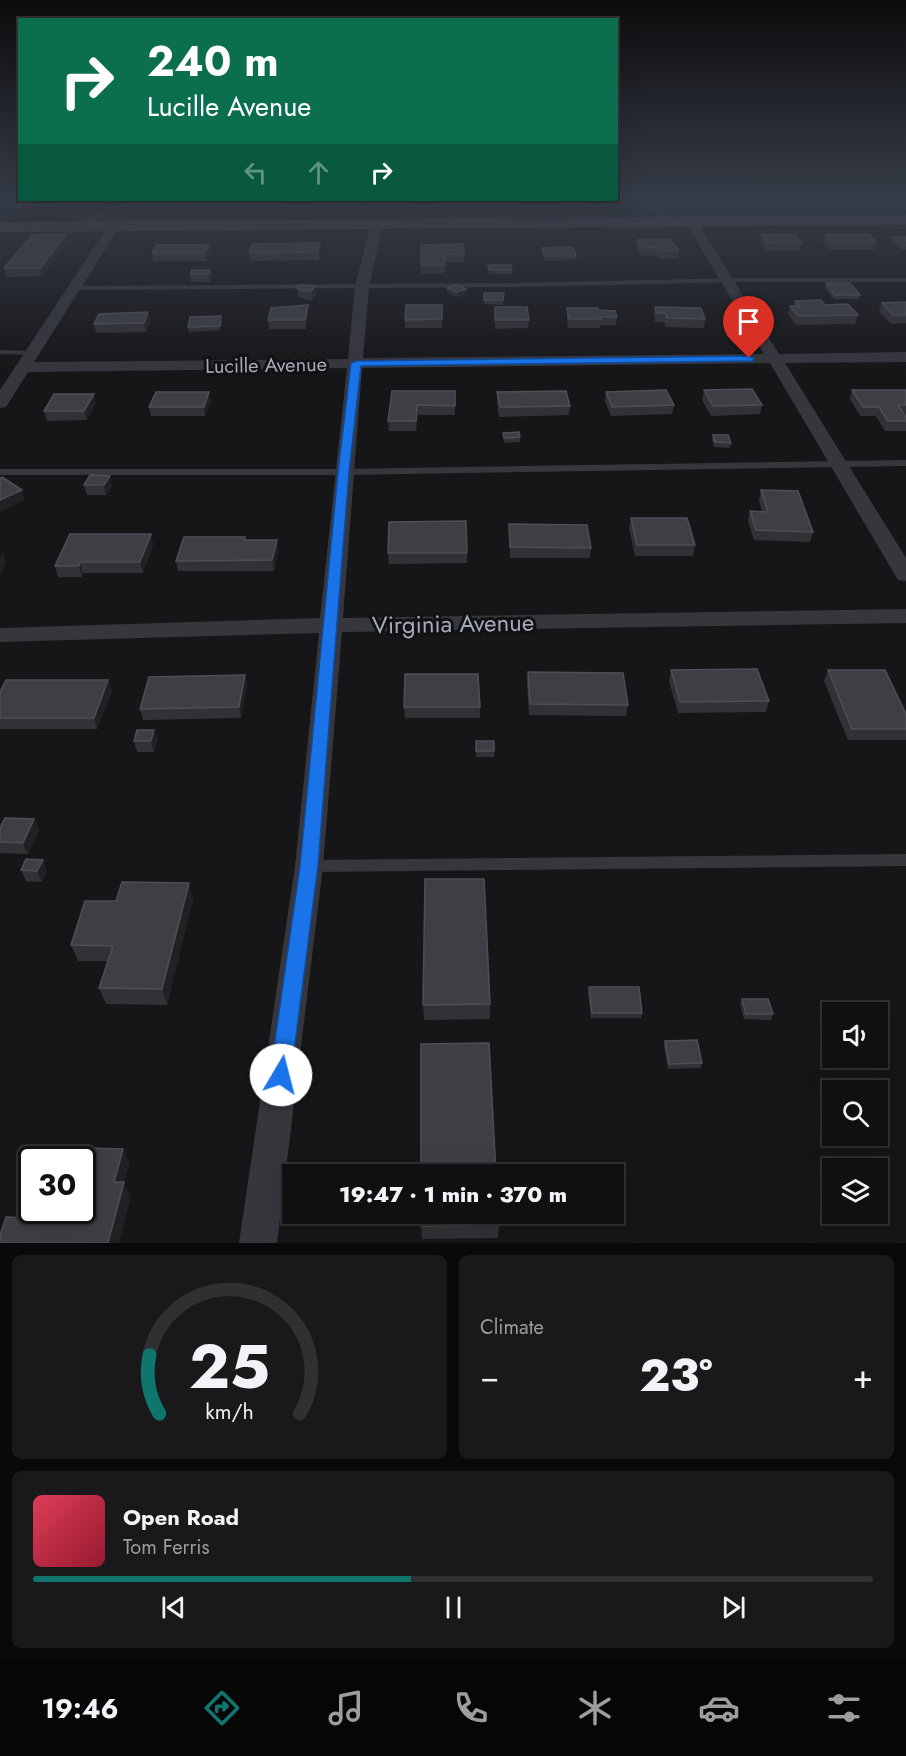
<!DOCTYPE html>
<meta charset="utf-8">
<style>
:root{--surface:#101012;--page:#19191b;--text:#f1f3f6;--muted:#9c9d9f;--line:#303032;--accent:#0f766e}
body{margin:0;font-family:Jost,sans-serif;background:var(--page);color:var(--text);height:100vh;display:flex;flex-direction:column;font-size:22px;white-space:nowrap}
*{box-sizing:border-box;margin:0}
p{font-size:20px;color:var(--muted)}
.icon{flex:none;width:33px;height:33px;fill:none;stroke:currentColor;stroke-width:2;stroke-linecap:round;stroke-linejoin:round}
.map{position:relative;height:1243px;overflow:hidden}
.drawer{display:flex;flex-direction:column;gap:12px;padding:12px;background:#09090a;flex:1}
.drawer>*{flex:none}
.guide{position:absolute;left:18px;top:18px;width:600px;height:183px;border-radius:0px;box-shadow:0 6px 24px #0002,0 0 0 2px var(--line);background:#0b6e4f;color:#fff;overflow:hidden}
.controls{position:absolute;left:822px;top:1002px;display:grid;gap:12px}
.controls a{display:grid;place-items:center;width:66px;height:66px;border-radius:0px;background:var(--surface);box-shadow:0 6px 24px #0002,0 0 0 2px var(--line);font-size:30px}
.speed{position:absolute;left:18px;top:1146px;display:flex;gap:12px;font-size:30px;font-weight:700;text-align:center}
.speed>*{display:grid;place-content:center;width:78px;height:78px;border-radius:50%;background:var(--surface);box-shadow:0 6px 24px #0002,0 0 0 2px var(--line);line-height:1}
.speed .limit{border:3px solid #111;border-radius:9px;background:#fff;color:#111}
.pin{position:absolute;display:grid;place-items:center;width:51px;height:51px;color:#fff;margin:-62px -26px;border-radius:50% 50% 50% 0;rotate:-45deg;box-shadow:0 0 6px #0007}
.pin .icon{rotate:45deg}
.me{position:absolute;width:66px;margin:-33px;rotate:8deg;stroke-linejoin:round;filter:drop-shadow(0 0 4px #0008)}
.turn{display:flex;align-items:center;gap:21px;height:126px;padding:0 30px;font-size:27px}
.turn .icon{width:78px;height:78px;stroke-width:2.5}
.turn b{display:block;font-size:42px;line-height:51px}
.lanes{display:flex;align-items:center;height:57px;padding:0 30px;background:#0003;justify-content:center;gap:30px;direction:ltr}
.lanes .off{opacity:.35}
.big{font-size:45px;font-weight:800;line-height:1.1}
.drawer .tile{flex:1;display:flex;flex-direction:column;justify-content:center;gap:9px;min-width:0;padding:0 21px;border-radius:9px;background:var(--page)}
.drawer .dial{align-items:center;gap:0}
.dial svg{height:156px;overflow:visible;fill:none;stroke:var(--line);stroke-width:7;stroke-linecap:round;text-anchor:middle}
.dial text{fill:var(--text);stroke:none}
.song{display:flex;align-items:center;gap:18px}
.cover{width:72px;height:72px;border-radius:9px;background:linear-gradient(135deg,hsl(350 70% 55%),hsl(350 70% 35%))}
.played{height:6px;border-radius:3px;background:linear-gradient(90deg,var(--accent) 45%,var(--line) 45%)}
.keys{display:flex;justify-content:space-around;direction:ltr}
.heat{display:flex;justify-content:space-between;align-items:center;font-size:33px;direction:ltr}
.drawer .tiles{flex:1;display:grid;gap:12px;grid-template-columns:1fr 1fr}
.tile:last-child{grid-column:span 2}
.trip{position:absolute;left:282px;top:1164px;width:342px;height:60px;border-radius:0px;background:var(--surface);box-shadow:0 6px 24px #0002,0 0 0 2px var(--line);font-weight:800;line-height:60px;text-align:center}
.tabs{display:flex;height:96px;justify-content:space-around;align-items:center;background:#060607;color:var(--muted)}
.tabs .icon{width:42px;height:42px}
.tabs .active{color:var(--accent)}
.tabs b{font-size:27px;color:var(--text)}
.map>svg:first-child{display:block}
</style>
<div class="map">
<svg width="906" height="1243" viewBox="0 0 906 1243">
<rect width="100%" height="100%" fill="#161618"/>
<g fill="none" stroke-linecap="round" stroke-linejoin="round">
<path fill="#36363d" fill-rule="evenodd" d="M738,278H906V282H738L516,287L74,290L70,288L74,286L516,283Z
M0,350L32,351L36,353L32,355L0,354Z
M906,460V466L343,475H0V469H343Z
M906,854V866L309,872L304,871L301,866L304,861L309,860Z"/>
<path fill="#36363d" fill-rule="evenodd" d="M120,200H135L81,229H73L71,226Z
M647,200H659L672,222L670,225H662Z
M691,217L697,221L779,354L906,352V362L785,363L906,558V581L898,580L895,575L770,363L362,368L343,618L906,609V623L342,632L323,866L277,1243H239L295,866L319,633L0,642V628L320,618L347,368L28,372L6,407L0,408V390L108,226L114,222L120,226L34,362L348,359L355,286L371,224L377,220L383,224L369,286L363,358L764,354L685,221Z"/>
<path fill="#44454d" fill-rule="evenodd" d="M906,215V225L0,232V222Z"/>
</g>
<path fill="#323236" d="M152,200H177L178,201L174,208H150L149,204Z
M195,200H245V201L241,208H213V205L211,208H193V204Z
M286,200H316L313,207H285V203Z
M341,200H370L368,208H340Z
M413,200H437V206H413Z
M520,200H558V207H520Z
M585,200H613L612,207H589Z
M62,205L56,214H19L17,207Z
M761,234L801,243L799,251H766L760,242Z
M825,234L876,242L874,250H830L823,242Z
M893,237H906V250H902L892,241Z
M637,240L679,250L678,258L659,259L656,255L641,256L636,248Z
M68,242L42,276L6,277L4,268Z
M209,245L211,252L207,261H153L152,253Z
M421,245L464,254V262H445V273L421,274Z
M542,248L576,256V260L545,261L542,252Z
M321,251L319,260L250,261L249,253Z
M488,265L512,270V274H489Z
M210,270L212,279L210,282H191L190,274Z
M826,283L860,295L859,299H834L825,288Z
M315,286L316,295L312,300L303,299V297H298L297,288Z
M447,288L466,294L457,297L447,292Z
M484,293H504L503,305L484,304Z
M795,301L825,305L858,315L855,324L796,325L788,314L790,306H794Z
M906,302V323L891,324L879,311L882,303Z
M442,305V328H405V320Z
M495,307L529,320L528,328L495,329Z
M655,307L705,319L704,328L666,327L664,322H655L654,316Z
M567,308L598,310L617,317L616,325H600V328H568L567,317Z
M148,312L150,321L146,332L96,333L94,324Z
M308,314L306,329H269L268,320Z
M222,321L220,330L189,332L188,327Z
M704,390L762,405L760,414L711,416L702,400Z
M852,390H906V415H905L906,417V431H885L876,416H860L850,399Z
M392,391H455V415H418L416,431H389L388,421Z
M497,392L570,406L569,415L499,417L497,401Z
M606,392L674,405L672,414L611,416L605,401Z
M211,401L205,416H151L149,407Z
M96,403L87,420L47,421L44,411Z
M503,433L520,437V442L504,443Z
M713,435L731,443L730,448L714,447L712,440Z
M84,485L112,486L106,495H87Z
M761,490L813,532L810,542L754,540L748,521L750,511H762L759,500Z
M631,518L695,545L693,556H635L629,528Z
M509,524L591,548L590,558H510Z
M151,534L153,545L143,573H83L82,577H58L55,566Z
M245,537V540H277L278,551L274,571H178L176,561Z
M388,553H467V563L389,564Z
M671,670L769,701L766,712L678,713L669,681Z
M828,670L906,714V740H848L824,681Z
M528,672L628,705L626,716L529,715L527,683Z
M245,675L247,686L241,718L143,720L140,709Z
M108,680L112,691L97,729H0V692Z
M404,707H480V718H405Z
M154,730L157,741L154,752H137L134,741Z
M476,741H494V757H476Z
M34,819L39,830L28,854L0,853V828Z
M21,870L47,871L42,882L26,881Z
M193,899L167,1005L106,1004L99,988L108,961H78L71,945L116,901Z
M589,987L642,1013L641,1018H591L588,993Z
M742,999L773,1014L771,1020L744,1019L740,1004Z
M490,1004V1019L424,1020L423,1005Z
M665,1041L702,1063L701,1068L668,1069L664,1046Z
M499,1225L498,1238L422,1239L421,1226Z"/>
<path fill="#212124" d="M59,200H61L62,205L56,214L55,206Z
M175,200H177L178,201L174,208L173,204Z
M243,200L245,201L241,208L240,204Z
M66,234L68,242L42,276L40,268Z
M320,243L321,251L319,260L318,252Z
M209,245L211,252L207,261L205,253Z
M210,270L212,279L210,282L208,274Z
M315,286L316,295L312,300L311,291Z
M466,289V294L457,297V292Z
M308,305V314L306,329L305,320Z
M148,312L150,321L146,332L144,323Z
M209,392L211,401L205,416L204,407Z
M94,394L96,403L87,420L84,411Z
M417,405L418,415L416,431V421Z
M110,476L112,486L106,495L104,485Z
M22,490L25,500L0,512V500Z
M151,534L153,545L143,573L140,562Z
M277,540L278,551L274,571L272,560Z
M3,552L6,563L0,576V558Z
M80,562L83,573L82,577L79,566Z
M245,675L247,686L241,718L239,707Z
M108,680L112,691L97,729L94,718Z
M154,730L157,741L154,752L151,741Z
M34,819L39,830L28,854L23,843Z
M43,860L47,871L42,882L37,871Z
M189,883L193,899L167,1005L162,989Z
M123,1149L130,1163L124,1183L131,1196L119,1243H108L114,1182Z"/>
<path fill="#3e3f44" stroke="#4e4f56" stroke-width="1.5" d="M22,200H59L55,206L17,207Z
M152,200H175L173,204H149Z
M195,200H212L210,204H193Z
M215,200H243L240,204H212Z
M286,200H314L313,203H285Z
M341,200H369L368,204H340Z
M66,234L40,268H4L32,235Z
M761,234H795L801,243H768Z
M825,234H869L876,242H832Z
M893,237H906V246H903Z
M670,239L679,250L660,251L657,247L642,248L637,240Z
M320,243L318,252L249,253L252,244Z
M463,244L464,254H444L445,265H421V245Z
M157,245H209L205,253H152Z
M573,247L576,256H545L542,248Z
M488,265H511L512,270H489Z
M192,270H210L208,274H190Z
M826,283H850L860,295H835Z
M299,285L315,286L311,291H302L304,289L297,288Z
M456,285L466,289L457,292L447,288Z
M484,293H504L503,300H484Z
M821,300L825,305L848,304L858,315L798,316L790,306H799L795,301Z
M906,302V315H893L882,303Z
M308,305L305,320H268L271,308Z
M406,305H442V319L405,320Z
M495,307H527L529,320H495Z
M655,307L701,308L705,319L667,318L665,313H656Z
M567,308H598V310L615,311L617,317H600L601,319H569Z
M148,312L144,323L94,324L99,314Z
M221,316L220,326L188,327L190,317Z
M752,389L762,405L713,406L704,390Z
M666,390L674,405L612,407L606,392Z
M852,390H906V405H898L906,417V421H888L879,407H863Z
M392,391H455V406L417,405L416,421H388Z
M566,391L570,406L500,407L497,392Z
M156,392H209L204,407H149Z
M54,394H94L84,411H44Z
M519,432L520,437L504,438L503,433Z
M713,435H728L731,443L715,442Z
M90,475L110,476L104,485H84Z
M2,477L22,490L0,500V478Z
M761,490L798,491L813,532L756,530L750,511L768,512Z
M631,518H687L695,545H637Z
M466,521L467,553H388L389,522Z
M509,524L587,525L591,548L510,547Z
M70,534H151L140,562H80L79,566H55Z
M184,537H245L244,540H277L272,560L176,561Z
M757,669L769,701L680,702L671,670Z
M828,670H885L906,714V729H852Z
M528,672L623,673L628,705L530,704Z
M405,674H478L480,707H404Z
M245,675L239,707L140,709L149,677Z
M6,680H108L94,718H0V692Z
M137,730H154L151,741H134Z
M476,741H494V751H476Z
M5,818L34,819L23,843L0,842V828Z
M26,859L43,860L37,871L21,870Z
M425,879H484L490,1004L423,1005Z
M122,882L189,883L162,989L99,988L113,946L71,945L85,901H116Z
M589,987H639L642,1013H592Z
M742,999H768L773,1014H746Z
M697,1040L702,1063L669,1064L665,1041Z
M489,1043L496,1174H421V1044Z
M51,1147L123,1149L114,1182H124L108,1243H0V1235L6,1217L28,1218L32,1208V1210H82V1160H47Z
M421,1214H498L499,1225L421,1226Z"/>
<linearGradient id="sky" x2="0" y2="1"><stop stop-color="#0c0c0d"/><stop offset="0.53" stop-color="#363c48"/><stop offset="1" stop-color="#363c48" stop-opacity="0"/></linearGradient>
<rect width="906" height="374" fill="url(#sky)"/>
<path fill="#1a73e8" stroke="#114b97" stroke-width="1.5" d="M749,356L754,358L753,361L361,366L349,472L318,866L291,1075L288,1082L281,1085L273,1082L270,1075L300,866L338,472L351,363L356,361Z"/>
<g text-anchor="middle" stroke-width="6" stroke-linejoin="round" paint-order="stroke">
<g font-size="20" fill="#a6a9b9" stroke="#111113">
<text transform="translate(266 365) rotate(-1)" y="7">Lucille Avenue</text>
</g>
<g font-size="24" fill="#a6a9b9" stroke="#111113">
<text transform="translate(453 624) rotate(-1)" y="8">Virginia Avenue</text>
</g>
</g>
</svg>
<div class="controls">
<a><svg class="icon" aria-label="sound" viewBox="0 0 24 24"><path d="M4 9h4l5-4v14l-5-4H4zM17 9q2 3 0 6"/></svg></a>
<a><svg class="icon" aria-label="search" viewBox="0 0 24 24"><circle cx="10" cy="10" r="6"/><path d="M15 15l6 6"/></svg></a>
<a><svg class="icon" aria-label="layers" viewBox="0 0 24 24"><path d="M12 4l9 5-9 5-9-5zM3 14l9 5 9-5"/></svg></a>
</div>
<div class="speed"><div class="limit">30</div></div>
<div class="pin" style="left:749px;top:358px;background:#d93025"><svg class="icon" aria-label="arrive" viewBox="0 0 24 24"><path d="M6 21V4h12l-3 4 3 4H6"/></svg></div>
<svg class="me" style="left:281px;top:1075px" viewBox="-20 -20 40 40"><circle r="19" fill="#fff"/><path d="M0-13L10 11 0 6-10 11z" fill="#1a73e8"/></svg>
<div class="trip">19:47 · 1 min · 370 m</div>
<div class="guide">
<div class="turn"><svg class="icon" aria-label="right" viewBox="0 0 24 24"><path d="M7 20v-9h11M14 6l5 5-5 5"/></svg><div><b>240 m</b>Lucille Avenue</div></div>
<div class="lanes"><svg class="icon off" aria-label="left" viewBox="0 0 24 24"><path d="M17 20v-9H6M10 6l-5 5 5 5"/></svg><svg class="icon off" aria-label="ahead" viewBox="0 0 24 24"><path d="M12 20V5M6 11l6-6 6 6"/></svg><svg class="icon" aria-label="right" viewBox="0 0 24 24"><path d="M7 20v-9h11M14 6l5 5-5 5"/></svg></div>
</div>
</div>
<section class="drawer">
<div class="tiles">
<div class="tile dial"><svg viewBox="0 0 100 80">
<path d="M14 69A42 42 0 1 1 86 69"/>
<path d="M14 69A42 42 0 0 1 9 39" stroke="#0f766e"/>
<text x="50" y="56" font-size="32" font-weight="700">25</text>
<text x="50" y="72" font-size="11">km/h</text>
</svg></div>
<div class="tile"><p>Climate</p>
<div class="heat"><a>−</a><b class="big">23°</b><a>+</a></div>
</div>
<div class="tile">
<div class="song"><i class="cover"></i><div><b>Open Road</b><p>Tom Ferris</p></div></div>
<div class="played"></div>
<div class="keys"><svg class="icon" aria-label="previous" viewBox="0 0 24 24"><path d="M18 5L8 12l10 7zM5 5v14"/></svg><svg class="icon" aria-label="pause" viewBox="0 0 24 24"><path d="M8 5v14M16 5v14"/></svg><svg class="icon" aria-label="next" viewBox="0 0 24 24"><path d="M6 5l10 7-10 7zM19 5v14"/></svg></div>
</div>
</div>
</section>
<nav class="tabs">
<b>19:46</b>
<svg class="icon active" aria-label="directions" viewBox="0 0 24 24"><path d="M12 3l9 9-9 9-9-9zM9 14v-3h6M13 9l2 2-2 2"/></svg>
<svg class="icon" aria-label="music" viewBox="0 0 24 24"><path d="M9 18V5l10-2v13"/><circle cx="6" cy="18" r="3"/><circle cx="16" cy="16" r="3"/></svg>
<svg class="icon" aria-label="phone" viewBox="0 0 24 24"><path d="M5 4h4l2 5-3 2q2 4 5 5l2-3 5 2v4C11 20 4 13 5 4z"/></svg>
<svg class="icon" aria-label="climate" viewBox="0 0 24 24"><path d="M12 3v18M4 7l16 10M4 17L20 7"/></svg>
<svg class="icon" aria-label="car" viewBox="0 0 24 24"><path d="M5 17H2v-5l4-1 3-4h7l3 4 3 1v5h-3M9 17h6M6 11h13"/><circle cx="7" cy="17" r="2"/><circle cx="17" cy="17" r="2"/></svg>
<svg class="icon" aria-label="filters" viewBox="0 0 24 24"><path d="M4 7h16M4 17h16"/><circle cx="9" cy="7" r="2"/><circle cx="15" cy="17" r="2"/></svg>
</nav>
